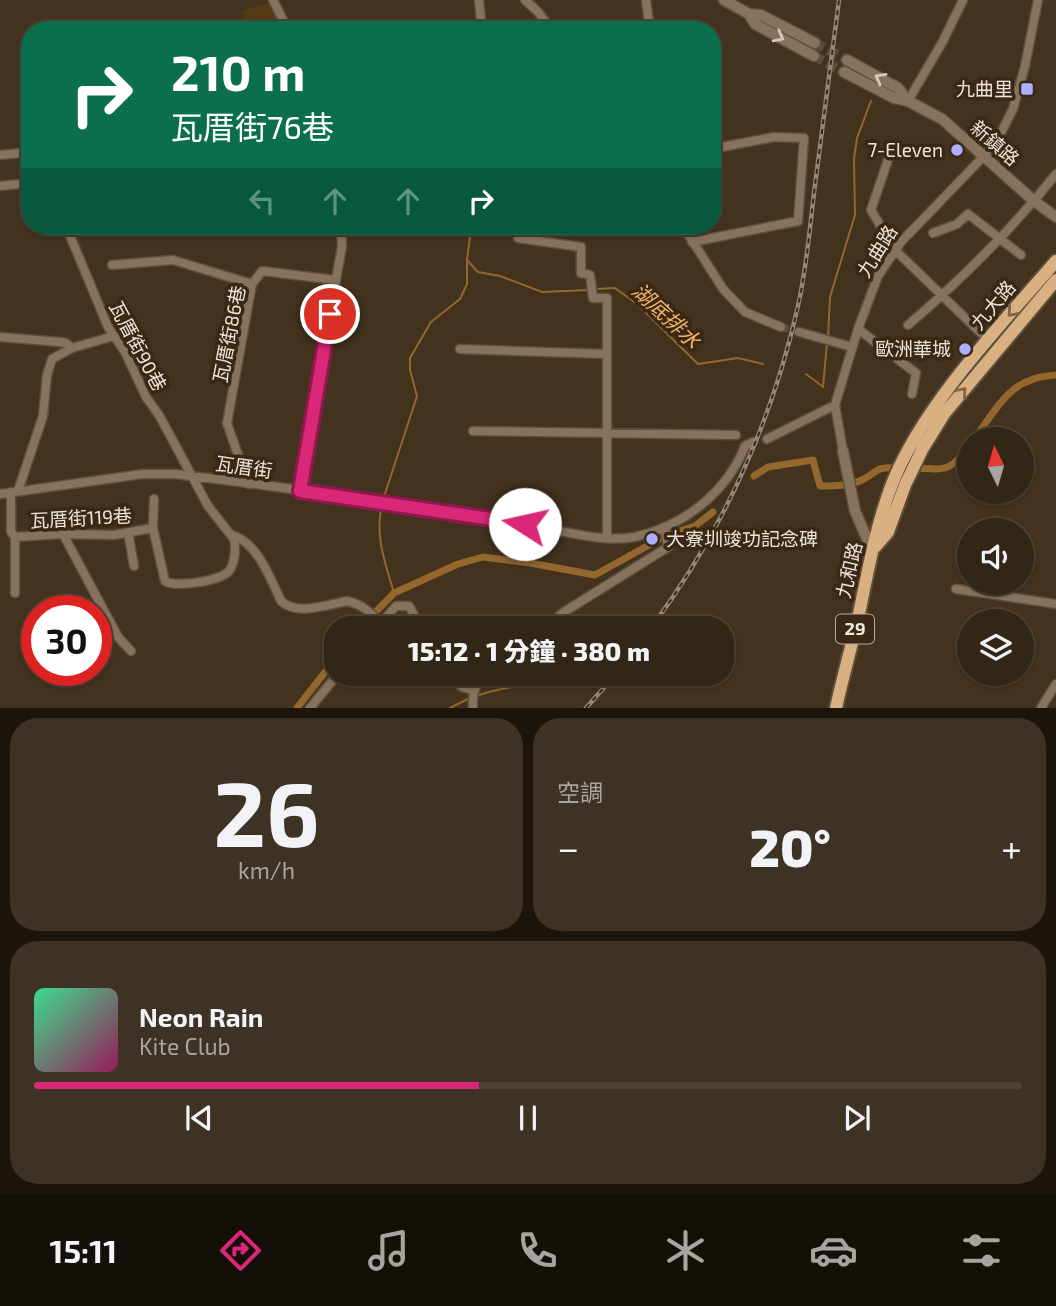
<!DOCTYPE html>
<html lang="zh-TW">
<meta charset="utf-8">
<style>
:root{--surface:#322616;--page:#3d3223;--text:#f1f3f6;--muted:#a8a5a1;--line:#4d4335;--accent:#db2777}
body{margin:0;font-family:"Exo 2","Noto Sans TC",sans-serif;background:var(--page);color:var(--text);height:100vh;display:flex;flex-direction:column;font-size:26px;white-space:nowrap}
*{box-sizing:border-box;margin:0}
p{font-size:23px;color:var(--muted)}
.icon{flex:none;width:38px;height:38px;fill:none;stroke:currentColor;stroke-width:2;stroke-linecap:round;stroke-linejoin:round}
.map{position:relative;height:708px;overflow:hidden}
.panel{display:flex;flex-direction:column;gap:10px;padding:10px;background:#1c150c;flex:1}
.panel>*{flex:none}
.banner{position:absolute;left:21px;top:21px;width:700px;height:214px;border-radius:28px;box-shadow:0 2px 5px #0004,0 0 0 2px var(--line);background:#0b6e4f;color:#fff;overflow:hidden}
.needle{width:46px;rotate:355deg}
.fabs{position:absolute;left:957px;top:427px;display:grid;gap:14px}
.fabs a{display:grid;place-items:center;width:77px;height:77px;border-radius:50%;background:var(--surface);box-shadow:0 2px 5px #0004,0 0 0 2px var(--line);font-size:35px}
.speed{position:absolute;left:21px;top:595px;display:flex;gap:14px;font-size:35px;font-weight:700;text-align:center}
.speed>*{display:grid;place-content:center;width:91px;height:91px;border-radius:50%;background:var(--surface);box-shadow:0 2px 5px #0004,0 0 0 2px var(--line);line-height:1}
.speed .limit{border:10px solid #d22;background:#fff;color:#111}
.pin{position:absolute;display:grid;place-items:center;width:60px;height:60px;color:#fff;margin:-30px;border:4px solid #fff;border-radius:50%;box-shadow:0 2px 7px #0007}
.me{position:absolute;width:77px;margin:-38px;rotate:280deg;stroke-linejoin:round;filter:drop-shadow(0 0 5px #0008)}
.turn{display:flex;align-items:center;gap:24px;height:147px;padding:0 35px;font-size:32px}
.turn .icon{width:91px;height:91px;stroke-width:2.5}
.turn b{display:block;font-size:49px;line-height:60px}
.lanes{display:flex;align-items:center;height:66px;padding:0 35px;background:#0003;justify-content:center;gap:35px;direction:ltr}
.lanes .off{opacity:.35}
.big{font-size:52px;font-weight:800;line-height:1.1}
.panel .card{flex:1;display:flex;flex-direction:column;justify-content:center;gap:10px;min-width:0;padding:0 24px;border-radius:28px;background:var(--page)}
.panel .dial{align-items:center;gap:0}
.dial b{font-size:91px;line-height:1}
.song{display:flex;align-items:center;gap:21px}
.cover{width:84px;height:84px;border-radius:10px;background:linear-gradient(135deg,hsl(150 70% 55%),hsl(330 70% 35%))}
.played{height:7px;border-radius:4px;background:linear-gradient(90deg,var(--accent) 45%,var(--line) 45%)}
.keys{display:flex;justify-content:space-around;direction:ltr}
.heat{display:flex;justify-content:space-between;align-items:center;font-size:38px;direction:ltr}
.panel .tiles{flex:1;display:grid;gap:10px;grid-template-columns:1fr 1fr}
.card:last-child{grid-column:span 2}
.trip{position:absolute;left:324px;top:616px;width:410px;height:70px;border-radius:28px;background:var(--surface);box-shadow:0 2px 5px #0004,0 0 0 2px var(--line);font-weight:800;line-height:70px;text-align:center}
.menu{display:flex;height:112px;justify-content:space-around;align-items:center;background:#140f09;color:var(--muted)}
.menu .icon{width:49px;height:49px}
.menu .active{color:var(--accent)}
.menu b{font-size:32px;color:var(--text)}
.map>svg:first-child{display:block}
</style>
<div class="map">
<svg width="1056" height="708" viewBox="0 0 1056 708">
<rect width="100%" height="100%" fill="#42321e"/>
<path fill="#563915" d="M272,2L286,30H245L243,10Z"/>
<g fill="none" stroke-linecap="round" stroke-linejoin="round">
<path stroke="#94672f" stroke-width="2" d="M532,0L558,30
M477,226L470,237L467,260L478,272L500,276L542,292L589,290
M595,289L615,288L637,304L698,364L738,358L763,364
M828,337L830,297L855,215L854,159L857,138L871,101
M806,374L822,386
M823,387L827,343
M383,500L417,396L410,370V358L431,322L460,299L467,284V261
M382,506C374,534 386,566 394,593
M477,696C505,684 542,687 567,674
M450,708L468,699"/>
<path stroke="#94672f" stroke-width="7" d="M974,439C999,406 1010,377 1056,375
M911,468C946,469 948,474 970,445
M754,476L768,467L813,460L820,486C834,486 849,486 862,480C882,470 872,467 899,468
M671,534L695,526L713,512
M360,628L394,593L458,564L483,557L530,563L595,575L658,540
M297,708L336,658"/>
<path stroke="#5c4d3a" stroke-width="8" stroke-dasharray="8 4" stroke-linecap="butt" d="M781,327L799,332"/>
<path stroke="#5c4d3a" stroke-width="10" stroke-dasharray="10 5" stroke-linecap="butt" d="M815,43L847,60
M814,56L844,72"/>
<defs>
<path id="minor" d="M273,0L288,30
M479,0L482,30
M525,0L539,13L551,30
M646,0L650,30
M908,101L943,41L963,0
M890,154L871,210L895,250L988,340
M0,155L30,152
M0,186L30,183
M66,226L108,327L125,352L146,397L159,415L208,506L234,539C236,547 235,564 229,571C221,581 174,588 165,581L153,528L154,499
M519,226L518,238L581,247V273L590,275L593,298H607V537
M683,226L723,289L745,312L781,327
M933,233L957,224L968,214L1021,255
M692,242L798,221L804,138L774,137L712,149
M112,265L173,260L252,284
M336,280L342,246L341,226
M908,325C962,279 1012,229 1056,174
M858,329L916,373L912,394
M799,332L852,347
M0,337L60,342L66,343L72,348
M460,349L607,354
M473,431L736,435
M767,439L835,405
M843,451L835,405L858,329L878,276L901,242L984,156L1000,135L1013,109L1025,66L1038,0
M248,484L227,423L252,284L262,271L336,280L300,491
M18,491L43,416L47,375L52,359L72,348L114,336
M11,492V532L15,537L63,534L114,535L153,528
M0,494L143,474H175C275,486 376,500 476,516C500,520 525,524 549,529C577,534 606,542 634,537C683,527 727,492 745,446L753,442
M128,532L134,566
M63,534L118,637L131,651
M232,535C258,543 270,578 281,601C297,616 327,605 347,601C362,604 371,613 381,623
M15,537V593
M956,589L1056,604
M377,628L396,606H409L421,628
M545,628L564,612L668,547L664,527
M447,674L462,687L473,690
M310,708L338,674
M473,708C472,691 475,684 489,674
M1041,708L1056,684"/>
<path id="tertiary" d="M724,0L749,14L761,15L815,43
M749,14L755,24L814,56
M847,60L898,88L908,101
M844,72L894,98L908,101L942,119L1034,201L1056,217
M843,451L855,511L872,550"/>
<path id="primary" d="M875,547L888,532L905,485L923,448L944,414L1056,280
M836,708C843,676 852,645 859,614C868,570 876,526 892,484C923,405 1001,325 1056,261"/>
</defs>
<use href="#minor" stroke="#5e4e3c" stroke-width="11"/>
<use href="#tertiary" stroke="#5e4e3c" stroke-width="13"/>
<use href="#primary" stroke="#5e4e3c" stroke-width="16"/>
<use href="#minor" stroke="#87735d" stroke-width="8"/>
<use href="#tertiary" stroke="#87735d" stroke-width="10"/>
<use href="#primary" stroke="#d9b081" stroke-width="12"/>
<defs>
<path id="rail" d="M651,628C722,532 772,422 798,306C807,266 810,225 815,185C823,123 831,62 839,0
M586,708L616,674"/>
</defs>
<use href="#rail" stroke="#958777" stroke-width="4.5"/>
<use href="#rail" stroke="#382815" stroke-width="2" stroke-dasharray="5" stroke-linecap="butt"/>
</g>
<defs><path id="oneway-chevron" d="M-2-3.5L2.5 0L-2 3.5" fill="none" stroke-width="1.6" stroke-linecap="round" stroke-linejoin="round" transform="scale(1.75)"/></defs>
<g stroke="#d5c8ba">
<use href="#oneway-chevron" transform="translate(779 37) rotate(28)"/>
<use href="#oneway-chevron" transform="translate(880 78) rotate(-151)"/>
</g>
<g stroke="#806546">
<use href="#oneway-chevron" transform="translate(1012 312) rotate(131)"/>
<use href="#oneway-chevron" transform="translate(962 392) rotate(-50)"/>
</g>
<g fill="none" stroke-linecap="round" stroke-linejoin="round">
<defs>
<path id="route" d="M330,314L300,491L525,524"/>
</defs>
<use href="#route" stroke="#8e194d" stroke-width="18"/>
<use href="#route" stroke="#db2777" stroke-width="12"/>
</g>
<g fill="#aab0fb" stroke="#382815" stroke-width="2.5">
<rect x="1020" y="82" width="14" height="14" rx="3.5"/>
<circle cx="957" cy="150" r="7"/>
<circle cx="965" cy="349" r="7"/>
<circle cx="652" cy="539" r="7"/>
</g>
<g text-anchor="middle" stroke-width="7" stroke-linejoin="round" paint-order="stroke">
<rect fill="#382815" stroke="#b8ac9e" stroke-width="2" x="836" y="614.5" width="38" height="29" rx="5"/>
<g font-size="18" font-weight="bold" fill="#efe4d9">
<text x="855" y="635">29</text>
</g>
<g font-size="19" fill="#efe4d9" stroke="#382815" text-anchor="end">
<text x="1013" y="96">九曲里</text>
<text x="943" y="157">7-Eleven</text>
<text x="951" y="356">歐洲華城</text>
<text x="666" y="546" text-anchor="start">大寮圳竣功記念碑</text>
</g>
<g font-size="19" fill="#efe4d9" stroke="#382815">
<text transform="translate(995 143) rotate(41)" y="7">新鎮路</text>
<text transform="translate(877 251) rotate(-58)" y="7">九曲路</text>
<text transform="translate(993 305) rotate(-50)" y="7">九大路</text>
<text transform="translate(229 334) rotate(-79)" y="7">瓦厝街86巷</text>
<text transform="translate(138 346) rotate(62)" y="7">瓦厝街90巷</text>
<text transform="translate(244 467) rotate(8)" y="7">瓦厝街</text>
<text transform="translate(81 518) rotate(-3)" y="7">瓦厝街119巷</text>
<text transform="translate(849 570) rotate(-77)" y="7">九和路</text>
</g>
<g font-size="21" font-style="italic" fill="#f4b364" stroke="#382815">
<text transform="translate(666 316) rotate(43)" y="7">湖底排水</text>
</g>
</g>
</svg>
<div class="fabs">
<a><svg class="needle" viewBox="-14 -14 28 28"><path d="M0-13l5 13h-10z" fill="#e53935"/><path d="M0 13l5-13h-10z" fill="#a8a5a1"/></svg></a>
<a><svg class="icon" aria-label="sound" viewBox="0 0 24 24"><path d="M4 9h4l5-4v14l-5-4H4zM17 9q2 3 0 6"/></svg></a>
<a><svg class="icon" aria-label="layers" viewBox="0 0 24 24"><path d="M12 4l9 5-9 5-9-5zM3 14l9 5 9-5"/></svg></a>
</div>
<div class="speed"><div class="limit">30</div></div>
<div class="pin" style="left:330px;top:314px;background:#d93025"><svg class="icon" aria-label="arrive" viewBox="0 0 24 24"><path d="M6 21V4h12l-3 4 3 4H6"/></svg></div>
<svg class="me" style="left:525px;top:524px" viewBox="-20 -20 40 40"><circle r="19" fill="#fff"/><path d="M0-13L10 11 0 6-10 11z" fill="#db2777"/></svg>
<div class="trip">15:12 · 1 分鐘 · 380 m</div>
<div class="banner">
<div class="turn"><svg class="icon" aria-label="right" viewBox="0 0 24 24"><path d="M7 20v-9h11M14 6l5 5-5 5"/></svg><div><b>210 m</b>瓦厝街76巷</div></div>
<div class="lanes"><svg class="icon off" aria-label="left" viewBox="0 0 24 24"><path d="M17 20v-9H6M10 6l-5 5 5 5"/></svg><svg class="icon off" aria-label="ahead" viewBox="0 0 24 24"><path d="M12 20V5M6 11l6-6 6 6"/></svg><svg class="icon off" aria-label="ahead" viewBox="0 0 24 24"><path d="M12 20V5M6 11l6-6 6 6"/></svg><svg class="icon" aria-label="right" viewBox="0 0 24 24"><path d="M7 20v-9h11M14 6l5 5-5 5"/></svg></div>
</div>
</div>
<section class="panel">
<div class="tiles">
<div class="card dial"><b>26</b><p>km/h</p></div>
<div class="card"><p>空調</p>
<div class="heat"><a>−</a><b class="big">20°</b><a>+</a></div>
</div>
<div class="card">
<div class="song"><i class="cover"></i><div><b>Neon Rain</b><p>Kite Club</p></div></div>
<div class="played"></div>
<div class="keys"><svg class="icon" aria-label="previous" viewBox="0 0 24 24"><path d="M18 5L8 12l10 7zM5 5v14"/></svg><svg class="icon" aria-label="pause" viewBox="0 0 24 24"><path d="M8 5v14M16 5v14"/></svg><svg class="icon" aria-label="next" viewBox="0 0 24 24"><path d="M6 5l10 7-10 7zM19 5v14"/></svg></div>
</div>
</div>
</section>
<nav class="menu">
<b>15:11</b>
<svg class="icon active" aria-label="directions" viewBox="0 0 24 24"><path d="M12 3l9 9-9 9-9-9zM9 14v-3h6M13 9l2 2-2 2"/></svg>
<svg class="icon" aria-label="music" viewBox="0 0 24 24"><path d="M9 18V5l10-2v13"/><circle cx="6" cy="18" r="3"/><circle cx="16" cy="16" r="3"/></svg>
<svg class="icon" aria-label="phone" viewBox="0 0 24 24"><path d="M5 4h4l2 5-3 2q2 4 5 5l2-3 5 2v4C11 20 4 13 5 4z"/></svg>
<svg class="icon" aria-label="climate" viewBox="0 0 24 24"><path d="M12 3v18M4 7l16 10M4 17L20 7"/></svg>
<svg class="icon" aria-label="car" viewBox="0 0 24 24"><path d="M5 17H2v-5l4-1 3-4h7l3 4 3 1v5h-3M9 17h6M6 11h13"/><circle cx="7" cy="17" r="2"/><circle cx="17" cy="17" r="2"/></svg>
<svg class="icon" aria-label="filters" viewBox="0 0 24 24"><path d="M4 7h16M4 17h16"/><circle cx="9" cy="7" r="2"/><circle cx="15" cy="17" r="2"/></svg>
</nav>
